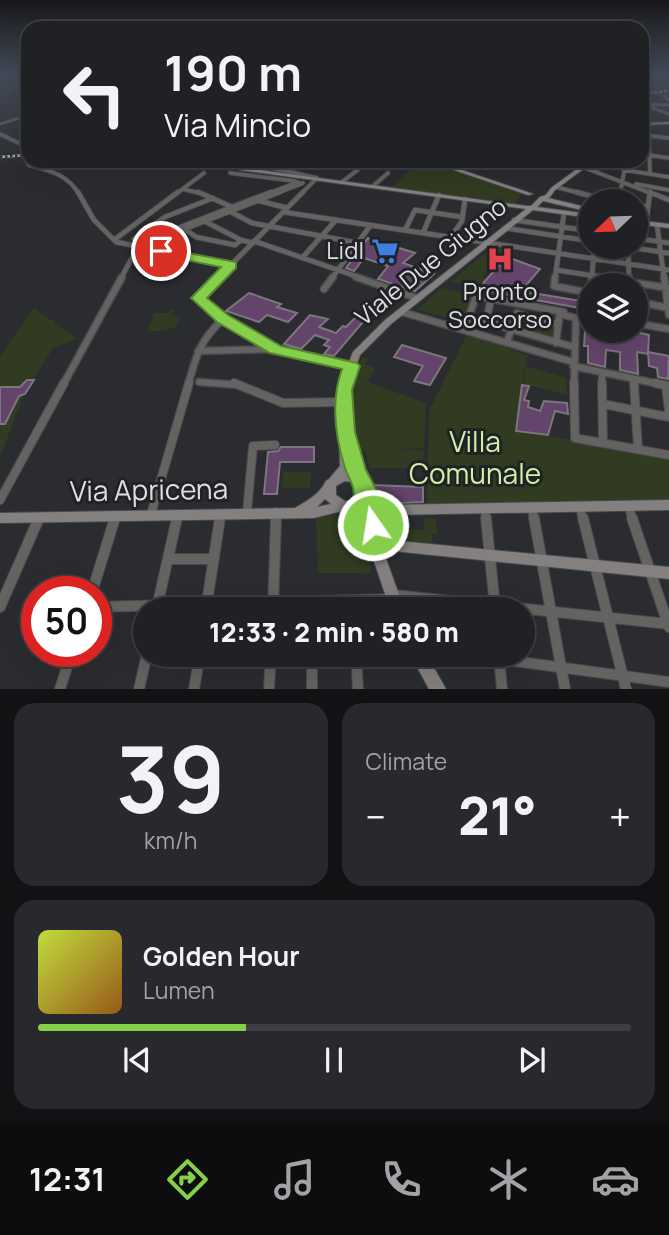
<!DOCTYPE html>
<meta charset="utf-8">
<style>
:root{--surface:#202124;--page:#28292c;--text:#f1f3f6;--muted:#a2a3a6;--line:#3d3e41;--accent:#86cf4b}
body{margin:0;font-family:Manrope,sans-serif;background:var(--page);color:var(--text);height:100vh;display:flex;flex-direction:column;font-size:26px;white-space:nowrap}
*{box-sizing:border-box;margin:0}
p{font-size:23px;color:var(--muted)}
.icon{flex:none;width:38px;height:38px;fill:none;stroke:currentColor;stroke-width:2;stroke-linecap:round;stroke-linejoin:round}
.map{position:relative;height:689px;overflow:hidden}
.drawer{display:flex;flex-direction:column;gap:14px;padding:14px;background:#121214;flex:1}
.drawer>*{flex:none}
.hud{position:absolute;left:21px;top:21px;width:628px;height:147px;border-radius:21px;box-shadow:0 7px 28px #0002,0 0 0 2px var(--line);background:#202124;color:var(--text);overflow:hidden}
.needle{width:46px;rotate:247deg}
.fabs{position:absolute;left:578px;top:189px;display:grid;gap:14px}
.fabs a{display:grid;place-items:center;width:70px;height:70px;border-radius:50%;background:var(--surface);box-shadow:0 7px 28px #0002,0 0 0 2px var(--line);font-size:35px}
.speed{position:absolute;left:21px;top:576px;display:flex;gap:14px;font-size:35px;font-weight:700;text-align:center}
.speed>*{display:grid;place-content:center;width:91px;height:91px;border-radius:50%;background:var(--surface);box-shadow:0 7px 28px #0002,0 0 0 2px var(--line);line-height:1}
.speed .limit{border:10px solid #d22;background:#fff;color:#111}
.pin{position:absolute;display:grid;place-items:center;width:60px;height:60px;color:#fff;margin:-30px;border:4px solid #fff;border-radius:50%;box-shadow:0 2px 7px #0007}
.me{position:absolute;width:77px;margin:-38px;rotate:347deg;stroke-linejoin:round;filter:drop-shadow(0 0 5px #0008)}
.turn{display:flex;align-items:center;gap:24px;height:147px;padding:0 28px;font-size:32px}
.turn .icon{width:91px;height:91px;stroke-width:2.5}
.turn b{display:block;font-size:49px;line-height:60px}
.big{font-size:52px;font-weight:800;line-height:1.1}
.drawer .card{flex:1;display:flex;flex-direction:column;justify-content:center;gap:10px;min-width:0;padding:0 24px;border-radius:21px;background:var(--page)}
.drawer .dial{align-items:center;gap:0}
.dial b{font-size:91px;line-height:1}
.song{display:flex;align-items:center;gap:21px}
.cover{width:84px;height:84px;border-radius:10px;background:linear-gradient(135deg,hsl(70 70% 55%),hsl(30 70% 35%))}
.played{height:7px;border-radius:4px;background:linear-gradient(90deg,var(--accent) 35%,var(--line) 35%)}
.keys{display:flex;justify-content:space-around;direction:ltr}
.heat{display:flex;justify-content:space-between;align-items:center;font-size:38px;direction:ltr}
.drawer .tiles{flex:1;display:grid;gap:14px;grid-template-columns:1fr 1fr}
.card:last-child{grid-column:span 2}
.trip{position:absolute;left:133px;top:597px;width:402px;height:70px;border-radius:35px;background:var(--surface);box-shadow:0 7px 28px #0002,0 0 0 2px var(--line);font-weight:800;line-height:70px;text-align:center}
.dock{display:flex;height:112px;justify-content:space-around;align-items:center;background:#0d0d0e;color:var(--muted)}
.dock .icon{width:49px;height:49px}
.dock .selected{color:var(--accent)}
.dock b{font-size:32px;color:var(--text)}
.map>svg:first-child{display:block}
</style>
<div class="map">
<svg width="669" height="689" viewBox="0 0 669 689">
<rect width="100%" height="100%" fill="#2b2c30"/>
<path fill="#303b21" d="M419,161L521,192L522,193L516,203H512L392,187Z
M495,245L510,251L497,258L483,276L485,280L475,286L450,282Z
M441,288L473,294L464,322L417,310Z
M517,305L526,307L524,313L549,319L550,311L558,313L551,338L492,322L494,314L513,318Z
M34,308L51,320H55L54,322L77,339L53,348L23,396L0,458V356Z
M170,310H174L172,316H180L176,328H168L166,331H147L154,313H168Z
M468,332L508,343L506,348L527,355L526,366L566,378L567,395L524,384L525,369L514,430L669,456V501L427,506L429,411Z
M362,357L369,359L366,364L375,368L368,382L426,403L424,448L392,450H424L423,468H370L365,451H357L350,389Z
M283,472H311L310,488H282Z
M338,515L357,522L363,532L372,573H318L316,517Z
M388,515L395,516L396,528L424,530V518L436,519L437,534H432V543C416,541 372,543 382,518Z"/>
<path fill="#63446b" stroke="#7b777c" stroke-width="2" d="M368,238L415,253L403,263L434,274L415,291L378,279L388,266L364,258L354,271L346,268Z
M507,257L540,269L521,291L581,301L580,308L481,290L484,282Z
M249,293L281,304L277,307L297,313L288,322L267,315L259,322L226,311Z
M359,314L368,316L334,356L324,354L330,347L324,345L329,340L315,335L301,349L284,344L310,315L328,319L319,327L336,333L343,326L346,327Z
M585,331H611V334L623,336V331H632L649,335L648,354L637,352L638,374L620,370V352L606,350L605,367L588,363V346H584Z
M402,345L446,358L430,385L414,381L423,366L394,357Z
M648,352L669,356L668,379L658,377L657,368L649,366Z
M27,380H34L25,394L19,396L5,424H0V387H20Z
M522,385L529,386L524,400L529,401L528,407L540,411L544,401L567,403L568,414L555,411L548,435L516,431Z
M281,447H314V462H280L277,494H264L268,452L278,451Z
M372,485L423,487V502L380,504Z"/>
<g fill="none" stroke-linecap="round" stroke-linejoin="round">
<defs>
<path id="street-far5" d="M664,96L669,100
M642,104L669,114
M643,104L669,105
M645,123L646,127
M0,124L28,115"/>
<path id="street-far4" d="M646,126L649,136L650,174
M0,134L23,145L26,152
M642,135L669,138
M642,154L669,158
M25,158L29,165C50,171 67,174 79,194
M250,163L317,178
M583,167L653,194
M624,170L669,177
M230,173L295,181
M342,182L369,161
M636,184L669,190
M373,186L388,173
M556,187L583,194
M183,189L203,194
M176,194L204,173
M267,194L298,182
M275,194L303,183
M301,194L317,178
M620,194L626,161
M650,194V191"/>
<path id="street-far3" d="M78,192L94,220L116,242L231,265
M198,192L232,207
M271,192L150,239L148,243L280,192
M576,192L610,201
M649,192L669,200
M260,201L287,208
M619,201L621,192
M635,205L648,207
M231,212L252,223L358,243
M283,212L669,270
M514,220L590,231
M206,222L241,240L253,243
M646,223L650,192
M657,225L664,278
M505,228L590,241
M186,230L196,237L235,245L241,240
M405,230L415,210L462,217
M423,233L439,195
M451,237L462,221L465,199
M635,238L669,243
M134,239L165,217L213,198
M114,240L178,192
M254,241L361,278
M627,247L669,253
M628,247L629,278
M302,258L336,220
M556,270L608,278
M121,278L138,247
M218,278L303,192
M332,278L370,226
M555,278L564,213
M592,278L594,247"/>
<path id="street-far2" d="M220,277L199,298L223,319L276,349L352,366
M356,277L417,298
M555,277L554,286L590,293
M597,277L669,288
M629,277V283
M664,277L669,315
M591,285L592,277
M324,289L333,277
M491,299L486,322L574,347
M635,301L669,308
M402,312L573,362
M517,314L558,324
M635,323L669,329
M464,330L476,296L564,312V315L576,318L574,385
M507,342L517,313
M556,343L560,311
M198,351L276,349
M573,366L664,385
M602,373V385
M634,380V385
M199,382L239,385
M63,385L122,277
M188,385C197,354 199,342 223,319"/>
<path id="street-far1" d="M234,383L283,403L344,402
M574,383L575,438L669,455
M602,383L603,443
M634,383L638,449
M655,383L669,386
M666,386L669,411
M603,404L669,417
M0,500L64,383
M628,506L633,520
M580,508L583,520
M485,509L486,520
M532,509L534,520
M247,512L253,446L275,445
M151,514L189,383
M38,520L39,517
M115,520L116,515
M177,520L178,514
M220,520L221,514
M276,520V512"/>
<path id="street" d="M486,518L495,607
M534,518L565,689
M583,518L626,689
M632,518L669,627
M169,559H214
M92,592L115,518
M394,595L669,624
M0,607L39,518
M96,607L393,599
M157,607L177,518
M206,609L220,518
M273,609L276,518
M312,654V689
M356,654L358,689
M422,654L499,659L669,682
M499,656L502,689
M60,689L72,651
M139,689L147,654
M194,689L200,654
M269,689L271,654"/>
<path id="secondary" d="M669,122V124L642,125V123Z
M427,161H435L533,194L528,195Z
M588,161H594L555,190L550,197L548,198L590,208V212L543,201L537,207L590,214V218L533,210L391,324L360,355L348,390L350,443L354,444L355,447L369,484L371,494L369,498L376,510L388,505L669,500V510L389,515L382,517L377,529H376L379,539L669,567V579L383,550L404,609H390L362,525L360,520L346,510L314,518L0,523V513L295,508C307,501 320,494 326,481L329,479L340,466L338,390L353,352L385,320L526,209L239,170L236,168L237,167L527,206H531L540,197L546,195L551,188ZM345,481L352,482L358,486L359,493L354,500L345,501L336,495V486ZM325,499L331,504L317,507Z
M635,220L669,224V228L635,224Z
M410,654H426L446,689H429Z"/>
</defs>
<use href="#street-far5" stroke="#48494c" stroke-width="3.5"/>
<use href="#street-far4" stroke="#48494c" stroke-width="5"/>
<use href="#street-far3" stroke="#48494c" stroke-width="6"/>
<use href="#street-far2" stroke="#48494c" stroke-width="9"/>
<use href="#street-far1" stroke="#48494c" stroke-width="10"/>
<use href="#street" stroke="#48494c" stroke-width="12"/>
<use href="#secondary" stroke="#48494c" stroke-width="2"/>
<use href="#street-far5" stroke="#656262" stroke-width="2.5"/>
<use href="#street-far4" stroke="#656262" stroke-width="3.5"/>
<use href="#street-far3" stroke="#656262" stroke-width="4.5"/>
<use href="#street-far2" stroke="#656262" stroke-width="6"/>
<use href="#street-far1" stroke="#656262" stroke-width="8"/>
<use href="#street" stroke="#656262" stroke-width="10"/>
<use href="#secondary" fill="#858080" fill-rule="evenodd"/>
<defs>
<path id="rail" d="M642,94L669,91
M0,157L28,155"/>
</defs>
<use href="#rail" stroke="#b8b9bb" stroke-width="2.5"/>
<use href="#rail" stroke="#212226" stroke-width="2" stroke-dasharray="2.5" stroke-linecap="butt"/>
<defs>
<path id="street-bridge" d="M25,158L26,152"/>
</defs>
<use href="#street-bridge" stroke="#48494c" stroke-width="5" stroke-linecap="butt"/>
<use href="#street-bridge" stroke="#656262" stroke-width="3.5"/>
</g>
<linearGradient id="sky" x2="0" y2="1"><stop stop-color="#18181a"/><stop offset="0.44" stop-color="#444b59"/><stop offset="1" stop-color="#444b59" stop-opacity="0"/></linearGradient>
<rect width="669" height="170" fill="url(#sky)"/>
<path fill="#86cf4b" stroke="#578731" stroke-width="2" d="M161,248L236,262V268L207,298L228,315L281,346L357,363L360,366L352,390L355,432L366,470L376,489L374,498L384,525L381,531L373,534L365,531C360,521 358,510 353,499C356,486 349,480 345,468C335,436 330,402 342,369L270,353L217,322L191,298L221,267L156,254L154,251Z"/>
<defs>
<symbol id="supermarket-bare" viewBox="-9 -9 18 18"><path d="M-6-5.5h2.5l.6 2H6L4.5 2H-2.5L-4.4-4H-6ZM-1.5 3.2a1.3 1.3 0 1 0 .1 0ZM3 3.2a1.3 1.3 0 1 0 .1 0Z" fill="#3f7fe0" stroke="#212226" stroke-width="2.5" paint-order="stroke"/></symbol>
<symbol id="hospital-bare" viewBox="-9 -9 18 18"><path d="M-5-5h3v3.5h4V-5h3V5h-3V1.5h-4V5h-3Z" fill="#e0444e" stroke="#212226" stroke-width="2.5" paint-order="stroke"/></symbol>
</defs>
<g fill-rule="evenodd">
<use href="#supermarket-bare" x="366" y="232" width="38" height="38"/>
<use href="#hospital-bare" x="481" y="240" width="38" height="38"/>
</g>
<g text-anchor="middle" stroke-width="6" stroke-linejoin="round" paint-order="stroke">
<g font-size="24" fill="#dedfe1" stroke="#212226" text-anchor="end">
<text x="364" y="259">Lidl</text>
<text x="500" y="300" text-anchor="middle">Pronto<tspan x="500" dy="28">Soccorso</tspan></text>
</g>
<g font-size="24" fill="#dedfe1" stroke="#212226">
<text transform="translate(431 262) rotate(-39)" y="8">Viale Due Giugno</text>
</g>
<g font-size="28" fill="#d0f0a5" stroke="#212226">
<text x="475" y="452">Villa<tspan x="475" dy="32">Comunale</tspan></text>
</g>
<g font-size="28" fill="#dedfe1" stroke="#212226">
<text transform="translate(149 490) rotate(-1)" y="10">Via Apricena</text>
</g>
</g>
</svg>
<div class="fabs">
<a><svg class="needle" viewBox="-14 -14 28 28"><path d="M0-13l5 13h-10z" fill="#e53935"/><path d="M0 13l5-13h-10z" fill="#a2a3a6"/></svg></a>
<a><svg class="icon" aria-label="layers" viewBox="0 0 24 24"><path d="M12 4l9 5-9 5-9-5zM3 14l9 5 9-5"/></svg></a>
</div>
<div class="speed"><div class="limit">50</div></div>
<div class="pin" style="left:161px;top:251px;background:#d93025"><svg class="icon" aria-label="arrive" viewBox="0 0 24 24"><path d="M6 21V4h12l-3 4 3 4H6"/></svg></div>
<svg class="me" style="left:373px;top:525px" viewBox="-20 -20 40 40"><circle r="17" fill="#86cf4b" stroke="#fff" stroke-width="3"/><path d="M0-11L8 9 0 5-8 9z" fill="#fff"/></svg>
<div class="trip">12:33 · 2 min · 580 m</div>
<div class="hud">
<div class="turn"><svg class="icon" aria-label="left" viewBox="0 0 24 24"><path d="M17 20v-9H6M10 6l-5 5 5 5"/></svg><div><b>190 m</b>Via Mincio</div></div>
</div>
</div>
<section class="drawer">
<div class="tiles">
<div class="card dial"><b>39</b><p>km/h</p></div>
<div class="card"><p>Climate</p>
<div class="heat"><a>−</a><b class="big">21°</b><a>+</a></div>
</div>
<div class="card">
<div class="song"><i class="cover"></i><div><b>Golden Hour</b><p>Lumen</p></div></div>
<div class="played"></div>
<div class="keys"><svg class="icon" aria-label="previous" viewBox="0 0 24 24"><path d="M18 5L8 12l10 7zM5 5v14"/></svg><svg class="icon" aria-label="pause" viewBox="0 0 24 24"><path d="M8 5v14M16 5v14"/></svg><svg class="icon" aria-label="next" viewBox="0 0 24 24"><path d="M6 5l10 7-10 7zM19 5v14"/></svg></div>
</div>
</div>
</section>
<nav class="dock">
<b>12:31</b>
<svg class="icon selected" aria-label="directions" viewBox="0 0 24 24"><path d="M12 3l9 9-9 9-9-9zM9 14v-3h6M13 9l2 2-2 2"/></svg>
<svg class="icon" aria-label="music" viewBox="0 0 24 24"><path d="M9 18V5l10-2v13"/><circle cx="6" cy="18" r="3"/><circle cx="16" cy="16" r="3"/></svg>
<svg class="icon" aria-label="phone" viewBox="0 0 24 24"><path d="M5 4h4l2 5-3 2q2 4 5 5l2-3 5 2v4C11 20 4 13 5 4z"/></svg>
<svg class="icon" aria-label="climate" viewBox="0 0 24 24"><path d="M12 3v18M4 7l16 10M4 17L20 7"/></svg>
<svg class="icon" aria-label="car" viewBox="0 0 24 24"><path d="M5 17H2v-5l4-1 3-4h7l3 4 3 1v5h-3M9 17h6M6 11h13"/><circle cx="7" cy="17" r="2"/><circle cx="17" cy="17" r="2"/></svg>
</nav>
